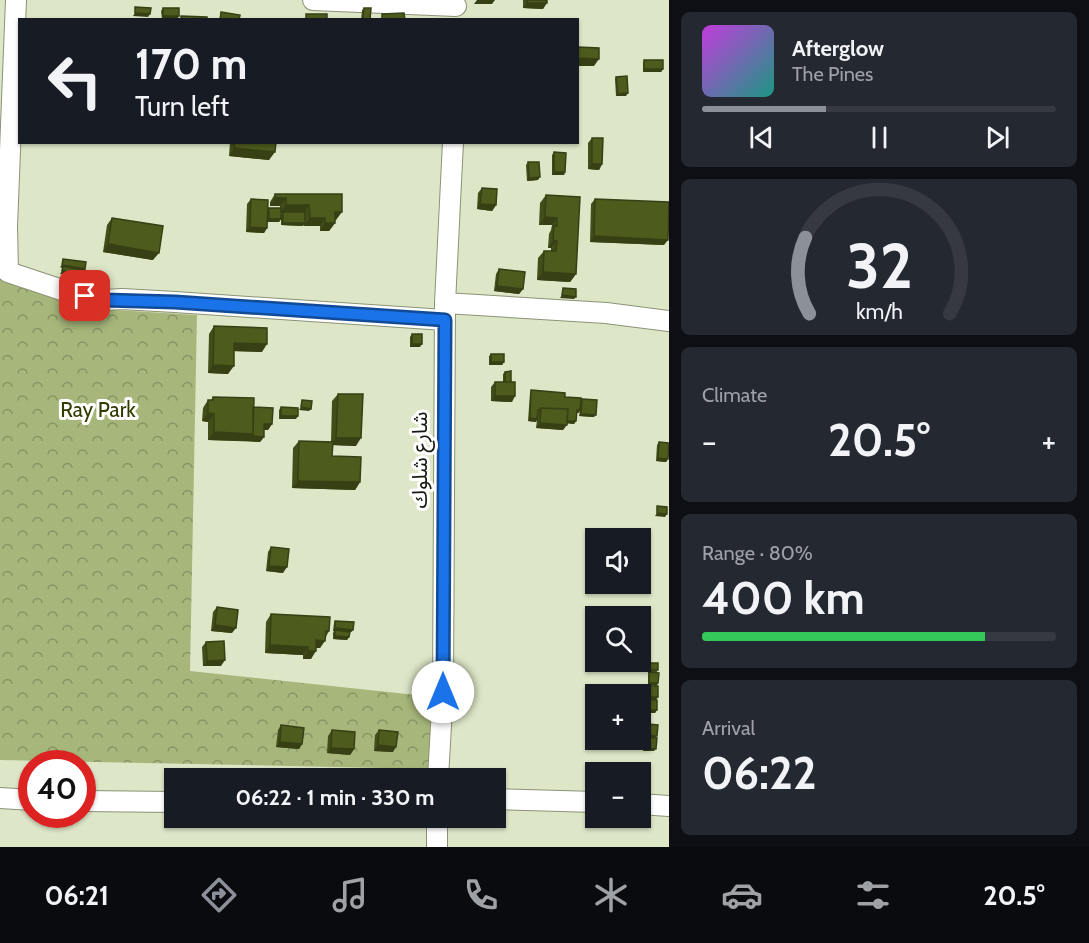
<!DOCTYPE html>
<meta charset="utf-8">
<style>
:root{--surface:#171b24;--page:#242831;--text:#f1f3f6;--muted:#9ea1a6;--line:#363941;--accent:#8c9099}
body{margin:0;font-family:Cabin,"Noto Sans Arabic",sans-serif;background:var(--page);color:var(--text);height:100vh;display:flex;flex-direction:column;font-size:22px;white-space:nowrap}
*{box-sizing:border-box;margin:0}
p{font-size:20px;color:var(--muted)}
.icon{flex:none;width:33px;height:33px;fill:none;stroke:currentColor;stroke-width:2;stroke-linecap:round;stroke-linejoin:round}
.map{position:relative;flex:1;overflow:hidden}
.panel{display:flex;flex-direction:column;gap:12px;padding:12px;background:#0d0f14;width:420px}
.panel>*{flex:none}
.banner{position:absolute;left:18px;top:18px;width:561px;height:126px;border-radius:0px;box-shadow:0 2px 4px #0004;background:#171b24;color:var(--text);overflow:hidden}
.fabs{position:absolute;left:585px;top:528px;display:grid;gap:12px}
.fabs a{display:grid;place-items:center;width:66px;height:66px;border-radius:0px;background:var(--surface);box-shadow:0 2px 4px #0004;font-size:30px}
.speed{position:absolute;left:18px;top:750px;display:flex;gap:12px;font-size:30px;font-weight:700;text-align:center}
.speed>*{display:grid;place-content:center;width:78px;height:78px;border-radius:50%;background:var(--surface);box-shadow:0 2px 4px #0004;line-height:1}
.speed .limit{border:9px solid #d22;background:#fff;color:#111}
.pin{position:absolute;display:grid;place-items:center;width:51px;height:51px;color:#fff;margin:-26px;border-radius:12px;box-shadow:0 3px 9px #0006}
.me{position:absolute;width:66px;margin:-33px;rotate:0deg;stroke-linejoin:round;filter:drop-shadow(0 0 4px #0008)}
.turn{display:flex;align-items:center;gap:21px;height:126px;padding:0 18px;font-size:27px}
.turn .icon{width:78px;height:78px;stroke-width:2.5}
.turn b{display:block;font-size:42px;line-height:51px}
.big{font-size:45px;font-weight:700;line-height:1.1}
.panel .widget{flex:1;display:flex;flex-direction:column;justify-content:center;gap:9px;min-width:0;padding:0 21px;border-radius:9px;background:var(--page)}
.panel .dial{align-items:center;gap:0}
.dial svg{height:156px;overflow:visible;fill:none;stroke:var(--line);stroke-width:7;stroke-linecap:round;text-anchor:middle}
.dial text{fill:var(--text);stroke:none}
.song{display:flex;align-items:center;gap:18px}
.cover{width:72px;height:72px;border-radius:9px;background:linear-gradient(135deg,hsl(290 70% 55%),hsl(170 70% 35%))}
.played{height:6px;border-radius:3px;background:linear-gradient(90deg,var(--accent) 35%,var(--line) 35%)}
.keys{display:flex;justify-content:space-around;direction:ltr}
.heat{display:flex;justify-content:space-between;align-items:center;font-size:33px;direction:ltr}
.charge{height:9px;border-radius:4px;background:linear-gradient(90deg,#34c759 80%,var(--line) 0)}
.trip{position:absolute;left:164px;top:768px;width:342px;height:60px;border-radius:0px;background:var(--surface);box-shadow:0 2px 4px #0004;font-weight:700;line-height:60px;text-align:center}
.tabs{display:flex;height:96px;justify-content:space-around;align-items:center;background:#090b0e;color:var(--muted)}
.tabs .icon{width:42px;height:42px}
.tabs .on{color:var(--accent)}
.tabs b{font-size:27px;color:var(--text)}
main{display:flex;flex:1;min-height:0}
.map>svg:first-child{display:block}
</style>
<main>
<div class="map">
<svg width="669" height="847" viewBox="0 0 669 847">
<defs>
<pattern id="park-crowns" width="20" height="18" patternUnits="userSpaceOnUse" patternTransform="scale(1.5)"><rect width="20" height="18" fill="#a7b77b"/><path d="M2 6a3 3 0 1 1 6 0M12 15a3 3 0 1 1 6 0" fill="none" stroke="#879463"/></pattern>
</defs>
<rect width="100%" height="100%" fill="#dde6c7"/>
<path fill="url(#park-crowns)" d="M0,274L82,308L197,315L190,671L435,697L432,769L0,760Z"/>
<g fill="none" stroke-linecap="round" stroke-linejoin="round">
<defs>
<path id="minor" d="M313,0L456,6
M0,226H7L8,272L65,291L104,300L122,299L175,302L445,320
M7,226L16,0
M445,303L606,313L669,321
M438,778L443,691L445,303L453,142
M0,798L32,800
M495,799L596,802
M82,801L174,802
M640,804L669,806
M437,818V847"/>
</defs>
<use href="#minor" stroke="#8b9377" stroke-width="22"/>
<use href="#minor" stroke="#fff" stroke-width="20"/>
</g>
<path fill="#424e19" d="M523,0H547L543,9L523,8Z
M163,8L179,16L177,19H162L161,11Z
M364,8L370,20H361L362,10Z
M644,60L663,69L661,72H643V63Z
M616,77L626,96H616L615,79Z
M592,138L602,164L599,170L588,169V143Z
M230,142H276L269,160L229,156Z
M554,152L565,172L564,175H552V155Z
M528,162L538,180L527,181L526,165Z
M482,188L496,205L492,211L477,209L478,193Z
M275,194H342L336,220H335V223L329,231H320V226H304V224L303,226L281,225V215L282,213H281V219L279,222H267V228L264,233L246,232L247,204L251,199L268,209L269,208H280V206H270V202Z
M546,195L580,197L576,274L570,282L537,280L538,258L544,251H551V248H548L549,234L551,230L552,225H539L540,203Z
M595,199L664,245L590,242L591,204Z
M112,218L153,260L103,252L107,225Z
M499,269L523,289L519,294L494,291L496,274Z
M214,326L262,352L234,351L228,374L208,373L209,334Z
M412,334L420,347H410V337Z
M491,354L504,362L502,365H489V356Z
M505,372L512,402L491,401V387L495,382H503V374Z
M531,390L581,401L582,399L594,417L579,416L580,411L579,413H577L576,421L574,424L567,423L563,430L536,428L537,420L536,422L528,421L530,393Z
M338,394L356,446L333,445L332,456L360,482L355,490L292,488L293,448L299,441L331,442L332,401Z
M213,397L253,407L272,424L268,430H264V437L260,442L208,440V422L202,421L203,408L208,400H211Z
M281,407L296,419H279V410Z
M659,442L668,459L666,462L656,461L657,445Z
M271,547L283,573L266,571L268,552Z
M217,607L232,633L211,631L213,612Z
M271,614L329,631L320,648H316L311,659H303V655L265,653L266,622Z
M335,621L353,630L351,632H350L349,637L347,640L333,639V633L334,631H333L334,623Z
M206,642L221,666H203L202,647Z
M650,663L658,670L648,685V675L649,673H648V666Z
M649,686L656,700L657,710L655,713H646V702L647,700H655H647V688Z
M648,724L655,738L654,751H643L644,740L646,737H645L646,727Z
M281,725L302,744L299,749L276,747L278,730Z
M332,730L354,749L350,755L327,753L328,736Z
M379,730L393,752L374,751L375,735Z"/>
<path fill="#364014" d="M477,0H495L492,4H474Z
M527,3H547L543,9L523,8Z
M135,13L150,14L148,17L133,16Z
M163,16H179L177,19H162Z
M578,58L599,59L594,66H578Z
M644,69H663L661,72H643Z
M628,93L626,96H616L618,94Z
M234,148L275,152L269,160L229,156Z
M592,164H602L599,170L588,169Z
M554,172H565L564,175H552Z
M540,177L538,180L527,181L529,178Z
M275,198H286L280,206H270Z
M480,204L496,205L492,211L477,209Z
M286,205H309L304,213H280Z
M335,212H342L336,220H329Z
M545,217L557,218L552,225H539Z
M310,218H325L320,226H304Z
M269,219H281L279,222H267Z
M283,223H305L303,226L281,225Z
M325,223H335L329,231H320Z
M250,227L267,228L264,233L246,232Z
M594,236L668,240L664,245L590,242Z
M553,240L557,241L551,248H548Z
M108,244L159,253L153,260L103,252Z
M62,265L85,269L83,271L63,266L62,268L60,267Z
M62,271L87,276L85,278L60,274Z
M543,272L576,274L570,282L537,280Z
M497,286L523,289L519,294L494,291Z
M562,295L576,297L574,299L560,298Z
M234,343L267,344L262,352L229,351Z
M412,344H422L420,347H410Z
M491,362H504L502,365H489Z
M213,365L234,366L228,374L208,373Z
M495,396H515L512,402L491,401Z
M301,407L311,409L309,411L299,410Z
M208,413L214,414L208,422L202,421Z
M581,414L596,415L594,417L579,416Z
M281,416H298L296,419H279Z
M530,418L537,419L536,422L528,421Z
M566,421H576L574,424L564,423Z
M540,423L567,425L563,430L536,428Z
M264,424H272L268,430H260Z
M214,432L253,434L248,441L208,440Z
M252,436L264,437L260,442L248,441Z
M336,438H361L356,446L331,445Z
M658,458L668,459L666,462L656,461Z
M298,481L360,482L355,490L292,488Z
M657,513L667,514L665,517L655,516Z
M269,566L287,567L283,573L266,571Z
M215,625L236,628L232,633L211,631Z
M335,628L353,630L351,632L333,631Z
M335,636L349,637L347,640L333,639Z
M316,640L325,641L320,648H311Z
M270,645L308,647L303,655L265,653Z
M308,651H316L311,659H303Z
M225,660L221,666H203L207,661Z
M649,683H658L657,686L648,685Z
M648,697H658L656,700H647Z
M647,710H657L655,713H646Z
M647,735L657,736L655,738L645,737Z
M280,742L302,744L299,749L276,747Z
M378,745L396,747L393,752L374,751Z
M331,748L354,749L350,755L327,753Z
M645,748L656,749L654,751H643Z"/>
<path fill="#4d5b1d" stroke="#364014" stroke-width="1.5" d="M527,0H547V3H527Z
M135,7L151,8L150,14L135,13Z
M163,8H179V16H163Z
M364,8H371L370,19H363Z
M221,12L240,15L239,20H220Z
M404,13L405,20H382V14Z
M306,14H327V20H306Z
M181,16L207,17V20H181Z
M578,47L599,48V59L578,58Z
M644,60H663V69H644Z
M627,76L628,93L618,94L616,77Z
M592,138H603L602,164H592Z
M235,142H276L275,152L234,148Z
M554,152L566,153L565,172H554Z
M528,162H539L540,177L529,178Z
M482,188L497,189L496,205L480,204Z
M275,194H342V212H335V223H325V218H310L309,205H286V198H275Z
M546,195L580,197L576,274L543,272L544,251H556L557,241L553,240L554,226H557V218L545,217Z
M251,199L268,200L267,228L250,227Z
M595,199L669,202L668,240L594,236Z
M269,208H281V219H269Z
M283,212H305V223H283Z
M112,218L163,226L159,253L108,244Z
M63,259L86,262L85,269L62,265Z
M63,266L88,271L87,276L62,271Z
M499,269L525,272L523,289L497,286Z
M563,288L576,289V297L562,295Z
M214,326L267,328V344L234,343V366L213,365Z
M412,334H422V344H412Z
M491,354H504V362H491Z
M511,371V382H505V372Z
M495,382H515V396H495Z
M531,390L565,393V397L581,398L580,410H577L576,421H567L568,409H566L541,408L539,410H538L537,419L530,418Z
M338,394H363L361,438H336Z
M213,397L254,398L253,434L214,432V414L208,413V400H213Z
M582,399L597,400L596,415L581,414Z
M302,400L312,401L311,409L301,407Z
M253,407L273,408L272,424H264V437L252,436L253,434Z
M281,407L298,408V416H281Z
M541,408L568,409L567,425L540,423Z
M299,441L333,442L332,456L361,457L360,482L298,481Z
M659,442L669,443L668,459L658,458Z
M657,506L667,507V514L657,513Z
M271,547L289,549L287,567L269,566Z
M217,607L238,610L236,628L215,625Z
M271,614L330,617L329,631H326L325,641L316,640V651H308V647L270,645Z
M335,621L354,622L353,630L335,628Z
M335,630L350,632L349,637L335,636Z
M224,641L225,660L207,661L206,642Z
M650,663H658V670H650Z
M649,672L659,673L658,683H649Z
M649,686H658V697H648Z
M647,700H657V710H647Z
M648,724L658,725L657,736L647,735Z
M281,725L304,728L302,744L280,742Z
M332,730L355,732L354,749L331,748Z
M379,730L398,732L396,747L378,745Z
M646,737L657,738L656,749L645,748Z"/>
<g fill="none" stroke-linecap="round" stroke-linejoin="round">
<defs>
<path id="route" d="M85,296L104,300L175,302L445,320L443,692"/>
</defs>
<use href="#route" stroke="#114b97" stroke-width="15"/>
<use href="#route" stroke="#1a73e8" stroke-width="10"/>
</g>
<g text-anchor="middle" stroke-width="6" stroke-linejoin="round" paint-order="stroke">
<g font-size="21" fill="#313d00" stroke="#fff">
<text x="98" y="417">Ray Park</text>
</g>
<g font-size="21" fill="#16190e" stroke="#fff">
<text transform="translate(420 460) rotate(-90)" y="7">شارع شلوك</text>
</g>
</g>
</svg>
<div class="fabs">
<a><svg class="icon" aria-label="sound" viewBox="0 0 24 24"><path d="M4 9h4l5-4v14l-5-4H4zM17 9q2 3 0 6"/></svg></a>
<a><svg class="icon" aria-label="search" viewBox="0 0 24 24"><circle cx="10" cy="10" r="6"/><path d="M15 15l6 6"/></svg></a>
<a>+</a>
<a>−</a>
</div>
<div class="speed"><div class="limit">40</div></div>
<div class="pin" style="left:85px;top:296px;background:#d93025"><svg class="icon" aria-label="arrive" viewBox="0 0 24 24"><path d="M6 21V4h12l-3 4 3 4H6"/></svg></div>
<svg class="me" style="left:443px;top:692px" viewBox="-20 -20 40 40"><circle r="19" fill="#fff"/><path d="M0-13L10 11 0 6-10 11z" fill="#1a73e8"/></svg>
<div class="trip">06:22 · 1 min · 330 m</div>
<div class="banner">
<div class="turn"><svg class="icon" aria-label="left" viewBox="0 0 24 24"><path d="M17 20v-9H6M10 6l-5 5 5 5"/></svg><div><b>170 m</b>Turn left</div></div>
</div>
</div>
<section class="panel">
<div class="widget">
<div class="song"><i class="cover"></i><div><b>Afterglow</b><p>The Pines</p></div></div>
<div class="played"></div>
<div class="keys"><svg class="icon" aria-label="previous" viewBox="0 0 24 24"><path d="M18 5L8 12l10 7zM5 5v14"/></svg><svg class="icon" aria-label="pause" viewBox="0 0 24 24"><path d="M8 5v14M16 5v14"/></svg><svg class="icon" aria-label="next" viewBox="0 0 24 24"><path d="M6 5l10 7-10 7zM19 5v14"/></svg></div>
</div>
<div class="widget dial"><svg viewBox="0 0 100 80">
<path d="M14 69A42 42 0 1 1 86 69"/>
<path d="M14 69A42 42 0 0 1 12 30" stroke="#8c9099"/>
<text x="50" y="56" font-size="32" font-weight="700">32</text>
<text x="50" y="72" font-size="11">km/h</text>
</svg></div>
<div class="widget"><p>Climate</p>
<div class="heat"><a>−</a><b class="big">20.5°</b><a>+</a></div>
</div>
<div class="widget"><p>Range · 80%</p><b class="big">400 km</b><div class="charge"></div></div>
<div class="widget"><p>Arrival</p><b class="big">06:22</b></div>
</section>
</main>
<nav class="tabs">
<b>06:21</b>
<svg class="icon on" aria-label="directions" viewBox="0 0 24 24"><path d="M12 3l9 9-9 9-9-9zM9 14v-3h6M13 9l2 2-2 2"/></svg>
<svg class="icon" aria-label="music" viewBox="0 0 24 24"><path d="M9 18V5l10-2v13"/><circle cx="6" cy="18" r="3"/><circle cx="16" cy="16" r="3"/></svg>
<svg class="icon" aria-label="phone" viewBox="0 0 24 24"><path d="M5 4h4l2 5-3 2q2 4 5 5l2-3 5 2v4C11 20 4 13 5 4z"/></svg>
<svg class="icon" aria-label="climate" viewBox="0 0 24 24"><path d="M12 3v18M4 7l16 10M4 17L20 7"/></svg>
<svg class="icon" aria-label="car" viewBox="0 0 24 24"><path d="M5 17H2v-5l4-1 3-4h7l3 4 3 1v5h-3M9 17h6M6 11h13"/><circle cx="7" cy="17" r="2"/><circle cx="17" cy="17" r="2"/></svg>
<svg class="icon" aria-label="filters" viewBox="0 0 24 24"><path d="M4 7h16M4 17h16"/><circle cx="9" cy="7" r="2"/><circle cx="15" cy="17" r="2"/></svg>
<b>20.5°</b>
</nav>
